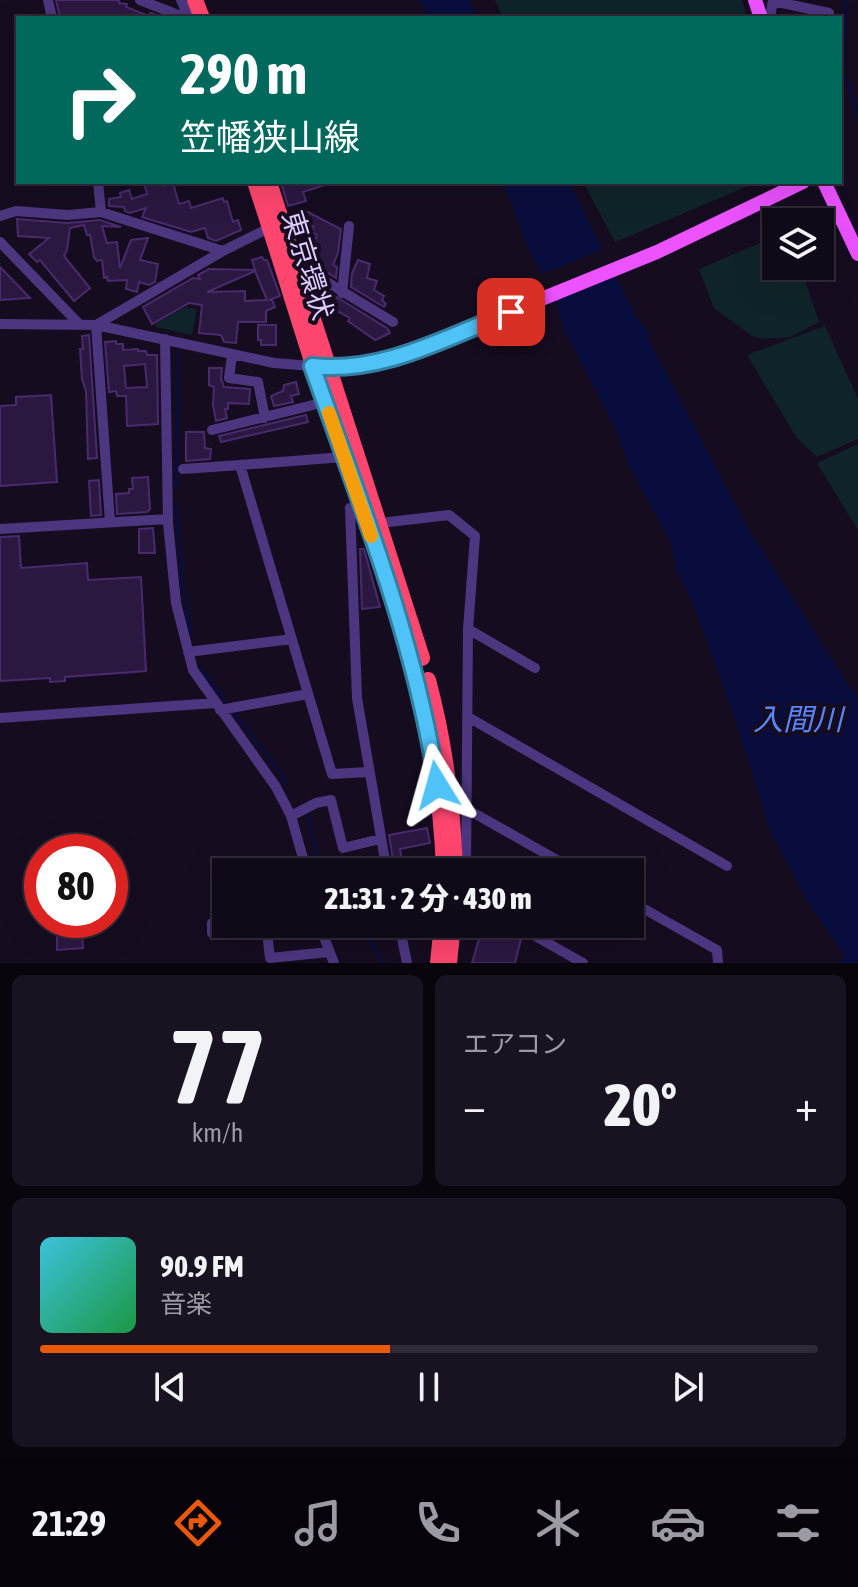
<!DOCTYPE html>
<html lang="ja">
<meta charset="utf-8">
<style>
:root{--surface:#100918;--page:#191221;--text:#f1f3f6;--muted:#9c9aa2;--line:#302a37;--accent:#ea580c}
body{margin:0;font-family:"Asap Condensed","Noto Sans JP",sans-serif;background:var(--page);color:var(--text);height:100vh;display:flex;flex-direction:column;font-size:30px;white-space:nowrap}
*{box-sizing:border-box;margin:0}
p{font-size:26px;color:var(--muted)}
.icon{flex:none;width:44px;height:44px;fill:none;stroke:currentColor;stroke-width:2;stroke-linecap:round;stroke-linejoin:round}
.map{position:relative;height:963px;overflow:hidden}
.drawer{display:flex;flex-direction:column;gap:12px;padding:12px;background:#09050d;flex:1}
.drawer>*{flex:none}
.guide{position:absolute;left:16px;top:16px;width:826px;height:168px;border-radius:0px;box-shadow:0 8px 32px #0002,0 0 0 2px var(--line);background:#00695c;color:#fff;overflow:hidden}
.fabs{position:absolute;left:762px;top:208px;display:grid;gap:16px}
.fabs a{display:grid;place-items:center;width:72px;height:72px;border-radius:0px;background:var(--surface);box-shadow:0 8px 32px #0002,0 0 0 2px var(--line);font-size:40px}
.speed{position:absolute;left:24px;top:834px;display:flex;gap:16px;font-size:40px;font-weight:700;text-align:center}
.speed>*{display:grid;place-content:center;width:104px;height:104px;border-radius:50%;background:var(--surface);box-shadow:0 8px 32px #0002,0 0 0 2px var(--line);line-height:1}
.speed .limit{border:12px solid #d22;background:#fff;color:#111}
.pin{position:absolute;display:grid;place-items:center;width:68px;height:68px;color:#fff;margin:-34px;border-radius:16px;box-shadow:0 4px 12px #0006}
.me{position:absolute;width:88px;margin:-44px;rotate:352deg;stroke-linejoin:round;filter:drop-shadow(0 0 6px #0008)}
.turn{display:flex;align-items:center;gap:28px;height:168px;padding:0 32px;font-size:36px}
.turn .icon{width:104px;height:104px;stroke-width:2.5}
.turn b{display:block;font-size:56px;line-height:68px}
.big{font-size:60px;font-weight:800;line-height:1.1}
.drawer .tile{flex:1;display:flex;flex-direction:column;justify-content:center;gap:12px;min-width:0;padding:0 28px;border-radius:12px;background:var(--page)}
.drawer .dial{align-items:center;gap:0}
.dial b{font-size:104px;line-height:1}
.song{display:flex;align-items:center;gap:24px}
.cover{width:96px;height:96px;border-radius:12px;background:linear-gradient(135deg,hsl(190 70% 55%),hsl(140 70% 35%))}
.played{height:8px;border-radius:4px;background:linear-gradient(90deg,var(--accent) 45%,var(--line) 45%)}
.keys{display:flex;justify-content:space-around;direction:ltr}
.heat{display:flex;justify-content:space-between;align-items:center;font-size:44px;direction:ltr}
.drawer .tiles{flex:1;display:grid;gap:12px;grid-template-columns:1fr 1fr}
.tile:last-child{grid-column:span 2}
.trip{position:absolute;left:212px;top:858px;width:432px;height:80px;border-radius:0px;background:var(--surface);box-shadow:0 8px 32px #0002,0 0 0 2px var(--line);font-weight:800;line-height:80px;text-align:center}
.dock{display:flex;height:128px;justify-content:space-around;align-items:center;background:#06040a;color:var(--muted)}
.dock .icon{width:56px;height:56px}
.dock .active{color:var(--accent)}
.dock b{font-size:36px;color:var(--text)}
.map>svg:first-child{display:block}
</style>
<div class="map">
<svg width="858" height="963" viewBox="0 0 858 963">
<rect width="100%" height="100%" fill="#150c20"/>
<path fill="#0f242a" d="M495,0H742L747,18H503Z
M583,182H758L615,242Z
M776,236V266H800L819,322L790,337L763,339L752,336L714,308L699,269Z
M186,307L197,309L192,335L156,327V323Z
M825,326L858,399V439L817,457L797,438L747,355Z
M858,444V530L817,463Z"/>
<path fill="#080d3d" d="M419,0H469L478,18H430Z
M503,182L570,184L637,319L642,323L649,335L648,339L749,530L858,700V963H839L844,955L810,906L767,825L761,799L726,693L694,606L676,569L670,541L630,468L615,428L564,329L556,303L529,249Z"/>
<path fill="#150c20" d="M606,248L619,274L551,302L538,276Z"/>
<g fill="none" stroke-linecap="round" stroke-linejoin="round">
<path stroke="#080d3d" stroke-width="3" d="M846,0L843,76L848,83L858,117
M176,488L179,351
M176,504L183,585L191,633
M201,669L227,703
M234,712L276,767L286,784
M308,816L320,867H365L366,872
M368,924L370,941L383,963"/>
</g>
<path fill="#2b1841" stroke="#492a6d" stroke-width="2" fill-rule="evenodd" d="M56,0H119V3L127,4L126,7L149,16L150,13L157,15L156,18H60Z
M144,182H163L164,186L173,183L179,204L189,201L191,208L223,198L224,202L227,201L233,222L238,220L241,230L216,241L208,238L205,228L191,232L142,217L146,208L130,213L125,211L124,207L109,206V199L121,197L120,193L129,190L132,199L147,194Z
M281,182H327L328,184L303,192L306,201L288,206Z
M300,208L341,229L338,253L333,265L337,267L336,278L305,258L317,235L312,232L314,227L295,218Z
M17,219L67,223L100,220L121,227L102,226L107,243L117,242L120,268L131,240L148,238L140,260L158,264L155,282L149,285L139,282L137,292L126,289L127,280L108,281L107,277L104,278L102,260L97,261L94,257L90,235H87L84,225L70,228L67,250L64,256L90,288L74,301L40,260L37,262L29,254L49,238L18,236Z
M262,257L264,260H267L280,296L269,300H272L275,307L266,311V322H238L236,343L224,342L221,335L199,333L202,305L189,303L152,324L143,307L193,278L200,279L198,275L209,269L255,270L252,260ZM255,271L267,300L245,301V291L207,292Z
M358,260L370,264L367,278L377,281L374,290L384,296L382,300L386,304L384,307L351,287L352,273Z
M0,267L30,298L0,300Z
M320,287L387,328L390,333L375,340L348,321L350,318L330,307L329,309L322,305L323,303L318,300L321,295L316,293Z
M258,325H276V345H261V340H258Z
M89,335L97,458L88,459L86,391L82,379L80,349H83L82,336Z
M116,341V344H123V350L138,349V351H146L147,355H157L158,424L127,426L126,396H117L116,391L109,392L105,342ZM145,364L147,387L126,388L124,366Z
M209,368H222L221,378L224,387L250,389L249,404L228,403V409H225L227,418L216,421L213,405L214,387L209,385Z
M296,382L299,394L291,396L293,402L274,406L271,396L283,391L284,385Z
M51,395L57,482L0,486V406L16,405V397Z
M306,415L308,422L221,442L219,436Z
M186,432H204L205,448L211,449L210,459L186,461Z
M148,477L150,509L147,512L117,514L116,494L129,493V489H133L132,478Z
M99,480L101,515L91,516L89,481Z
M153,528L155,553H139V529Z
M19,536L21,568L87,563L88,580L141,577L146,671L65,677V681L50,682V678L0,681V537Z
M360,549H364L380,607L362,609Z
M427,828L430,843L400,849L404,872H395L389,835Z
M486,925H492L503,929L501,934L521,939L515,963H472L482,929Z
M82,933L83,948L57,950V935Z"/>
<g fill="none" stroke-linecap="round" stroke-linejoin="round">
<path stroke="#4c367f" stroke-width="10" d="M48,0L52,18
M140,0L186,18
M181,0L189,18
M773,1L829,13
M770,18L773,0
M98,182L101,212
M0,216L16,211L68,215L101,212L223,251
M0,242L80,325
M297,264L393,322
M342,293L349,226
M0,324L96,325L274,363L312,366
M165,339L168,523L176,603L193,670L276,787L291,816L307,872
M232,355L229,378L258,382L265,418
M212,430L325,402
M344,457L240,465L332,774L368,772
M183,469L240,465
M361,506L350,508L357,698L387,872
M110,522L96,325L223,251L273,226
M380,523L449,515L475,536L468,629L466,872
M0,529L168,519
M468,629L535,668
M188,652L292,639
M220,710L308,694
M468,717L727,866
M0,718L215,703
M465,808L578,872
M291,816L316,803L331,800L343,848L380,839
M630,901L717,950L718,963
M266,924L270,958L329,952
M319,924L334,963
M399,924L407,963
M514,924L583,963
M212,933V923H226"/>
<path stroke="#ec52ff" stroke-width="14" d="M755,0L761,18
M824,182L858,254
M321,367L351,366L404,355L657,252L803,182"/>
<path stroke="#ff466e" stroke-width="16" d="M195,0L202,18
M255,182C284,269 309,356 339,443C388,586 440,719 444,872
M269,182L422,658
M428,680C445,743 453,807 455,872
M438,963L442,924
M449,963L453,924"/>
</g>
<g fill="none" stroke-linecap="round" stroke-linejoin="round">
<defs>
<path id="route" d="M437,785C416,642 360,502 312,366C382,374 447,337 511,312"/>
</defs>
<use href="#route" stroke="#337fa1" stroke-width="20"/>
<use href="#route" stroke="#4fc3f7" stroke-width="14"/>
<path stroke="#f59e0b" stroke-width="14" d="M329,413L371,536"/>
</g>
<g text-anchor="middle" stroke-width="8" stroke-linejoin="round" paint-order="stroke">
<g font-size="28" fill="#decbff" stroke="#150c20">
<text transform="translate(308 265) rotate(73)" y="10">東京環状</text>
</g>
<g font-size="30" font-style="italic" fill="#5986ff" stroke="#150c20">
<text x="798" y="730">入間川</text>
</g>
</g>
</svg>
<div class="fabs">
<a><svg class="icon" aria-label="layers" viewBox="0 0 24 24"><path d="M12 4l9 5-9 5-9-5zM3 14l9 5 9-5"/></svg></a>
</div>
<div class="speed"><div class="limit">80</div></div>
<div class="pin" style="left:511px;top:312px;background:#d93025"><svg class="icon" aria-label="arrive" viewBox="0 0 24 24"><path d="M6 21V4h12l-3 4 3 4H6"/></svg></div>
<svg class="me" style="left:437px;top:785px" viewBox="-20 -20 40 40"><path d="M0-17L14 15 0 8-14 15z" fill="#4fc3f7" stroke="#fff" stroke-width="4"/></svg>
<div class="trip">21:31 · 2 分 · 430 m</div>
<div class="guide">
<div class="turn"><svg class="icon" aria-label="right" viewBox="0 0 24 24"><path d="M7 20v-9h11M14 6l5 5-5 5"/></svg><div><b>290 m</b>笠幡狭山線</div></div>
</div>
</div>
<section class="drawer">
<div class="tiles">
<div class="tile dial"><b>77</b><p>km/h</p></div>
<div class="tile"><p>エアコン</p>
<div class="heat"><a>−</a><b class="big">20°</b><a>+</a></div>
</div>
<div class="tile">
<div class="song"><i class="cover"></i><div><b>90.9 FM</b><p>音楽</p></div></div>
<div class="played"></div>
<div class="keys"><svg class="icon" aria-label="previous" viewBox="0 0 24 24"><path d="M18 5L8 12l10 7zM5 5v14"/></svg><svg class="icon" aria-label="pause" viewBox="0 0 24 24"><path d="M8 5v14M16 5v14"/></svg><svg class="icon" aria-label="next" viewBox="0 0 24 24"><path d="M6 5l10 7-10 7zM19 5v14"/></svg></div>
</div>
</div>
</section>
<nav class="dock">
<b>21:29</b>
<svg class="icon active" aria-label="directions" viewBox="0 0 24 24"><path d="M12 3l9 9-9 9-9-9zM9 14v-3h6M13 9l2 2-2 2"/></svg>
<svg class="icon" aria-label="music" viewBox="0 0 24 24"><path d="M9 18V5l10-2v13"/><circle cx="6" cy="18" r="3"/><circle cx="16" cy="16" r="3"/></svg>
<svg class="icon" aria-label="phone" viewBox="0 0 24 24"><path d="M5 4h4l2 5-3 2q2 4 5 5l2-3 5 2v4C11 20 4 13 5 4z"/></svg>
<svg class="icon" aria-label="climate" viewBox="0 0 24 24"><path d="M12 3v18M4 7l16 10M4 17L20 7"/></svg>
<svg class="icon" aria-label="car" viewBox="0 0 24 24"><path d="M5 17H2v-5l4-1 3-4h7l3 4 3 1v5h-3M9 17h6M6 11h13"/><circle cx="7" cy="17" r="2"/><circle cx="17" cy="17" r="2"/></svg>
<svg class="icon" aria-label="filters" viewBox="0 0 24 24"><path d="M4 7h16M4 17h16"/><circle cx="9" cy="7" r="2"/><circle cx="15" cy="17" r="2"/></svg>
</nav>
